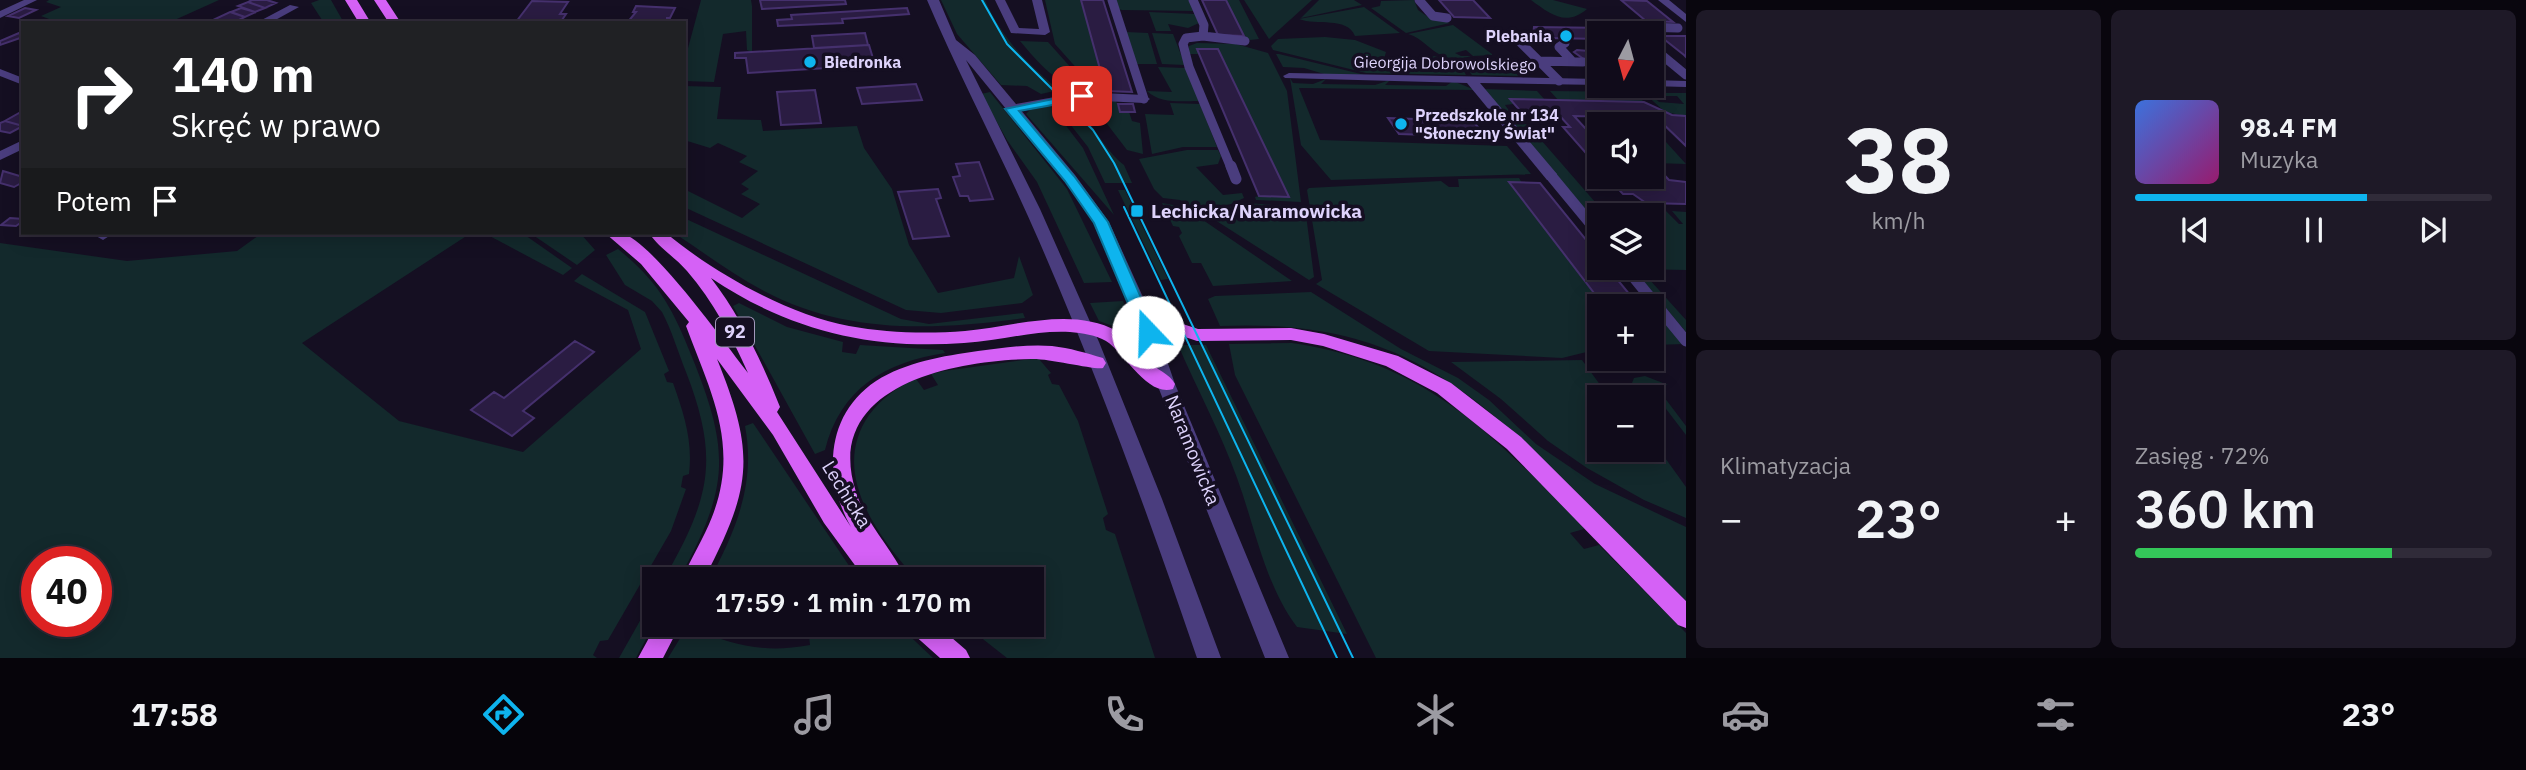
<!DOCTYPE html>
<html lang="pl">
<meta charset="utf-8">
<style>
:root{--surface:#100b1a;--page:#1e1927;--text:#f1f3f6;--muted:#9c9ba2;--line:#302b39;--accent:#0eb4ee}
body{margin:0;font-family:"IBM Plex Sans",sans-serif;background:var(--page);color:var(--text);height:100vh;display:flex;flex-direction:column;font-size:26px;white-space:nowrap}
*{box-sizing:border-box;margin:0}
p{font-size:23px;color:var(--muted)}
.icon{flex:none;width:38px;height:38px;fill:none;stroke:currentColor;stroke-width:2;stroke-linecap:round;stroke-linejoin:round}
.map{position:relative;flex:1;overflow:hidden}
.panel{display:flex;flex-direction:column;gap:10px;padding:10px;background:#09060e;width:840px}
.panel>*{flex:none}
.banner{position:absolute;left:21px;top:21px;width:665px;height:214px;border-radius:0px;box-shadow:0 4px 18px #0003,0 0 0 2px var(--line);background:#202124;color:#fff;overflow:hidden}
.needle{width:46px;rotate:186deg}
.controls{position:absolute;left:1587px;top:21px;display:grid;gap:14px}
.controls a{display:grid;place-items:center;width:77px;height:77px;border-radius:0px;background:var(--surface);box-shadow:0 4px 18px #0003,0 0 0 2px var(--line);font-size:35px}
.speed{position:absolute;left:21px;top:546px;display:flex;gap:14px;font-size:35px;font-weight:700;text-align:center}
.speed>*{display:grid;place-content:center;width:91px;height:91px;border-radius:50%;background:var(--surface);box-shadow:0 4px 18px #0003,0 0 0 2px var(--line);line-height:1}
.speed .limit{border:10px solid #d22;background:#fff;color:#111}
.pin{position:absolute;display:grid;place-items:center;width:60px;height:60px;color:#fff;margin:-30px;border-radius:14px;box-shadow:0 4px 10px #0006}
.me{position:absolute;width:77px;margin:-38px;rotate:339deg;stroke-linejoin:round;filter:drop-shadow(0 0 5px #0008)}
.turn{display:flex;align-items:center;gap:24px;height:147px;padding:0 35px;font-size:32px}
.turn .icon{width:91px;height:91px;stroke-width:2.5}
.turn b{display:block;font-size:49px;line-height:60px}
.then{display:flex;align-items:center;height:66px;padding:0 35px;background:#0003;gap:14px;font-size:26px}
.big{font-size:52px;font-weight:600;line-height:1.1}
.panel .tile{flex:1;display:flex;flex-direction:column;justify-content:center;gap:10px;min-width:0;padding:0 24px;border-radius:10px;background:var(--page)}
.panel .dial{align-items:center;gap:0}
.dial b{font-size:91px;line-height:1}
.song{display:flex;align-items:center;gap:21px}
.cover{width:84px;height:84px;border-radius:10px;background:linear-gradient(135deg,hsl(220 70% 55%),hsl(320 70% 35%))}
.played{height:7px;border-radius:4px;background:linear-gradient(90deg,var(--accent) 65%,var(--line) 65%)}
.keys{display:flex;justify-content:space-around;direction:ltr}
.heat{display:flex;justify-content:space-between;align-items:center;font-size:38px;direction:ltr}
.charge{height:10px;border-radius:5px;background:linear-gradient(90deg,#34c759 72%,var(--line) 0)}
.panel .tiles{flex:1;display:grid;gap:10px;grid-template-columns:repeat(2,1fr)}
.trip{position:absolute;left:642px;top:567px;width:402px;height:70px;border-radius:0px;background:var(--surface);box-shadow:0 4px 18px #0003,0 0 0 2px var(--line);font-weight:600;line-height:70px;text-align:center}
.tabs{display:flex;height:112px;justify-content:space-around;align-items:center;background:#06040a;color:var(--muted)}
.tabs .icon{width:49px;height:49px}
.tabs .active{color:var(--accent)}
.tabs b{font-size:32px;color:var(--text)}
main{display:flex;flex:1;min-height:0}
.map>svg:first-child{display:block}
</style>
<main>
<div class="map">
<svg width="1686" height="658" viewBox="0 0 1686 658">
<rect width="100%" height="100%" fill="#150f22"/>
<path fill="#13292c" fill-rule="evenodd" d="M49,0H219L168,23H60L41,16L61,7L46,2Z
M319,0H331L344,23H324L311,3Z
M701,0H751L752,6V52L747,50L746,31L723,34L714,82L684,81V63Z
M941,0H985C1002,38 1027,64 1059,90L1041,94L1027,86L1001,85L957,34Z
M1045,0H1081L1106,91H1097L1055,44Z
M1116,0H1189L1194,11L1122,10L1118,9Z
M1226,0H1239L1259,39L1250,40L1243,34Z
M1244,0H1312L1269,39Z
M1319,0H1354L1362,5L1301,18Z
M1414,0L1418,10L1428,17L1450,23L1406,33L1371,8L1380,6L1381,1Z
M1531,0H1553L1587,9C1566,27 1550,14 1531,0Z
M1364,7L1400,33L1355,36C1347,16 1316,26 1299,19Z
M1149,12L1195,14L1199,23L1188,28L1168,24L1171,31H1156Z
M1453,25L1492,54V55L1473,56L1466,50L1455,53L1461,56H1471C1437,67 1428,39 1408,34Z
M1126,32L1148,33L1157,64H1136Z
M1152,33L1173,34L1185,65L1162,64Z
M1325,37L1355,40L1386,52L1384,59L1402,70L1432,72L1438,67L1432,57L1434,56L1460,64L1466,75L1366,73L1273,50L1271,46L1278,39Z
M1020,41L1048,42L1090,89C1062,92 1036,60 1020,41Z
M1197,43L1236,44L1268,53L1287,91L1301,202L1256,200L1255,197L1259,196L1289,197L1218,50L1198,49L1199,54H1189V46Z
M1276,54H1279L1365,75L1324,74L1304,68L1283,67Z
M1498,59L1522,76L1472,75L1467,69L1473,60Z
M1158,67L1185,68L1199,101C1182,101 1160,104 1147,91L1172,92Z
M1290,78L1293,83L1313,84L1326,79L1321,84L1375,85L1390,80L1385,85L1446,86L1453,81L1475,90L1299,88L1320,140L1507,146L1531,174L1331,180L1301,145Z
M684,86L721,87L717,119L761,120L763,131L857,126L864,148L892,189L909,245L938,293L1014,278L1019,256L1033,295L1022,303L941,313L906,310L684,207V189L742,218L760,204L741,194L749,189L741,184L758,171L739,162L747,156L718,143L710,148L684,140Z
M1483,89L1537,91L1545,100L1505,105L1513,116L1503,113Z
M1550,91L1634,92L1644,102L1559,101Z
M990,92L1067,189L1112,282L1084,283L1037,182L1007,140L981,94Z
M1643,92L1649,93L1659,102L1684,104L1677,96H1663L1659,93H1686V116L1665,112Z
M1088,99L1116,101L1120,112H1129L1132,121L1140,123L1143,154L1127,150Z
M1073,102C1091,121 1106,152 1124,165L1132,183H1105L1088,147L1055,105Z
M1170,103L1200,104L1217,147H1183L1152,154L1145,114L1174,115Z
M1051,106L1083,148L1114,215L1026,114L1030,110Z
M1517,121L1528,125L1602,210V215L1592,217L1512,123Z
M1652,142H1666L1686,164L1654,163Z
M1187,150H1218L1221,156L1218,164L1196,167L1223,195L1242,193L1244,198L1231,204L1199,210L1180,200L1163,198L1154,189L1139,159Z
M1519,178L1522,183H1510L1604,306H1600L1599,343H1596L1599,349L1562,358L1429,351L1316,284L1322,280L1307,190L1309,188L1441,181L1449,187H1459L1458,179Z
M1118,190H1125L1168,279L1161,280Z
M1162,203L1184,207L1292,281L1213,286L1201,263H1192L1179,236L1182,233L1179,227L1173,226Z
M1246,203L1305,207L1314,277L1309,280L1204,213Z
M1604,209L1666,211L1679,224H1683L1672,211L1686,212V270L1640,269L1686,320V332L1632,268H1652V215H1609Z
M684,218L901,319L929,324L1023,313L1025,318C935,330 847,335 764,291C732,274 703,252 674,233H684Z
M262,233H471L302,343L399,421L523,452L641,349L628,310L574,281L582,274L645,312L669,371L664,374L667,382L673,383C684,414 693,441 689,474L683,476L681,487L686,489L671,531L608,640L600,641L593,655L597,658H0V243L127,261L237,251ZM37,562H96V621H37Z
M484,233H522L572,268L563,275Z
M530,233H580L595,250L577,265Z
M618,249C659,282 673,309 692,357C731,453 729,488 679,579H664C710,498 720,460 686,372C678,352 672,331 662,312L652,301L625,285L606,255Z
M1311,292L1401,349L1458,378L1489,400L1536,444L1595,484L1686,527V601C1647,563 1608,524 1569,485C1458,375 1383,319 1220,326L1208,299L1215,296Z
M1123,301L1135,334L1099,321L1090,303Z
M739,303L787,327L843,342L842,352L856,354L860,345L943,350L945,353C885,362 840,389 825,450L815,454L733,306Z
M1652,321L1668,324L1685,344L1652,345V333L1659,332Z
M1292,343C1427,363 1489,432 1581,524L1584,529L1570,533L1584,549L1599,545L1686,633V658H1376L1235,375L1229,344Z
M1178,345H1206L1347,634L1297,627C1265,585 1255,527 1237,478C1221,433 1197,389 1178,345Z
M1038,358L1051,373L1048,375L1052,384L1059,385L1078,421L1108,514L1103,518L1106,530L1115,534L1155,658H1007L965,625H1032V579H916C878,536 829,473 869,415C881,399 898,386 916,379L924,390L938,385L931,374L944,371Z
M1582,360L1609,397H1600V450L1658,448L1686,487V518L1644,500L1587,468L1548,441L1501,399L1451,362Z
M1645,376L1668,385H1655L1686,426V435L1647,384L1632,383L1634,378Z
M753,423L858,579H710C736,530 756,483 745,426Z
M654,596V624L636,658H619Z
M738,625H898L933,658H668L687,627C733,644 760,654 810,645L808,627L764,631Z"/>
<path fill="#2a1c42" stroke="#45306d" stroke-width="2" d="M252,0H267L276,3L265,8L248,2Z
M760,0H845L846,4L762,9Z
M1081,0H1103L1132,92L1106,91Z
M1202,0H1226L1244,36L1218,35Z
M1439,0H1473L1490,18L1454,17Z
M1621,0L1647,1L1673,22L1646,21Z
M532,1L568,2L560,14H566L560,23L516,22Z
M248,2L265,8L255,12L238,6Z
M636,6L675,8L670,18H667V23H627L636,12H633Z
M25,8L36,10L19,18L8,16Z
M241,8L255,12H256L245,17L231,12Z
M907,8L909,14L842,19L843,23L778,26L777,20L792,19L791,15Z
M230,12L245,17L233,23L213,20Z
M1534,27L1611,28L1617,33H1600V39L1549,38L1548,44H1532Z
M19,33L23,37L0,45V41Z
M865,33L868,45L814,48L812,36Z
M1660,36H1686V57L1684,55Z
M869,45L875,65L748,73L746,58H735V53Z
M1197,49H1218L1289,197L1259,196Z
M1577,50L1600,52V71L1574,52Z
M916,84L922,100L862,104L857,88Z
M815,90L821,123L781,125L777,92Z
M1510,99L1644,102L1672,115L1686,116V146L1657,118L1574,116L1585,128H1600V169L1563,127H1570L1559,115L1523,114Z
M1118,104H1133L1135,112H1120Z
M19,113L23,114V126L5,121Z
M1388,118L1473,121L1486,137L1399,134Z
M5,121L23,126L10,133L0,131V123Z
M979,162L993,199L970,201L968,196H960L953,177L960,176L956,164Z
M1652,162L1669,180L1686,182V204L1646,203L1633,194H1623L1607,177H1652Z
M3,171L23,177V182L14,187L0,183Z
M1509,182L1540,183L1600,257V268H1608L1639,306H1604Z
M938,189L941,198L936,199L949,236L913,239L898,192Z
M10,218L23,219V221L16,226L1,225Z
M575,341L594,352L523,411L534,418L512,436L471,410L494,392L504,398Z"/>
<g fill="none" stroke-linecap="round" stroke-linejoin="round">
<path stroke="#4a3d7e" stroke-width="9" d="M1112,0L1144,99
M1193,0L1204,25L1203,36L1186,38L1183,44L1189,67L1231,168
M1419,0L1433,16L1447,18
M1511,33L1559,81
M1635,33L1632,31L1639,27L1678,28
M1203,36L1245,41
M1565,43L1559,47L1573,62
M1652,47L1686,75
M1539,61L1583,62"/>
<path stroke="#4a3d7e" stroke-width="11" d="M1231,166L1236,179
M1552,177L1600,235
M1626,268L1686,341"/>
<path fill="#4a3d7e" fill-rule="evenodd" d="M24,0H37L0,18V11Z
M995,0H1005L1019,28L1039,29L1032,0H1042L1050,32L1045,35L1011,33Z
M1658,0H1669L1686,14V22Z
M290,5L299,7L270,23H256Z
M0,69L23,78V85L0,76Z
M1289,73L1600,79V85L1480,83L1557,174V180H1547L1467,83L1285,78L1283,76Z
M1652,80L1686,81V87L1649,86H1652Z
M1082,92L1144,95L1150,99L1144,103L1082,100L1011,113L1005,109L1011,105Z
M23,140V149L0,160V151Z
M98,233H114L103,240L96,236Z"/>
<path fill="#4a3d7e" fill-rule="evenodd" d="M927,0H939L956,40L975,55L1075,175L1109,222L1152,317L1175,384L1289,658H1265L1157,384L1134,317L1093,222L1065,181L966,60L1040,209L1099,342L1162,499L1221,658H1197C1149,517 1098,377 1039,241C1004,160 962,82 927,0Z"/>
<path fill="#d561f6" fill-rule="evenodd" d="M345,0H357L371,23H359Z
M374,0H386L401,23H389Z
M605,233C610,233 617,232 621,233C652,240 726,345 748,373C732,337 713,301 687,271C676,258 658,247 649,233H666C714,273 787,314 849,326C887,333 927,334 965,331C1013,327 1071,306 1117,331C1129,338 1137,351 1147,361C1156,369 1170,374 1175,384L1173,389C1147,397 1125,353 1106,341C1096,335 1082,333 1070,332C1034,330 1000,341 964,343C871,350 788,330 711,278C741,317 762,362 780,407L777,412L851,527C823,478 825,415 876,381C906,362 943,356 978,351C1002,348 1027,344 1052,346C1070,348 1086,353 1103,358L1106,363L1103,368C1094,370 1048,358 1031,359C955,360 821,385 856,492C866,524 892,548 906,579H865L824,523L773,435L717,359C756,455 752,487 704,579H682C691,558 704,538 712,517C740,445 711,393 686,326L689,322L641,264Z
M1143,311L1198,329L1291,328L1324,334L1398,356L1451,383L1521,437L1686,601V628L1678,625L1507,449L1437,393L1386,366L1323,346L1291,340L1197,341L1137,321L1134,317L1137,313Z
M656,625H680L663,658H638Z
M908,625H937L966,650L970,658H940L912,633Z"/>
<path stroke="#0eb4ee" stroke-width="2" d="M982,0L1007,44L1093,130L1114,163L1353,658
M1124,207L1337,658"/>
</g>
<path fill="#0eb4ee" stroke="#09759b" stroke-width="2" d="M1082,93L1088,96L1086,99L1019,111L1074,176L1108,222L1156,332L1148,338L1140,332L1094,223L1065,181L1005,109Z"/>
<g fill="#0eb4ee" stroke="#150f22" stroke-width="2.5">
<circle cx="1566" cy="36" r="7"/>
<circle cx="810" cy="62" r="7"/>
<circle cx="1401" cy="124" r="7"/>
<rect x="1130" y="204" width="14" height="14" rx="3.5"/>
</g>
<g text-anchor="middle" stroke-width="7" stroke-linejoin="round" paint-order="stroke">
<g font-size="16" font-weight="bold" fill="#ded3fc" stroke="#150f22" text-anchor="start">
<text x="1552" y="42" text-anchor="end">Plebania</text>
<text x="824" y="68">Biedronka</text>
<text x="1415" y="121">Przedszkole nr 134<tspan x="1415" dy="18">"Słoneczny Świat"</tspan></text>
</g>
<g font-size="16" fill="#ded3fc" stroke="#150f22">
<text transform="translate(1445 63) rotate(1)" y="6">Gieorgija Dobrowolskiego</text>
</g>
<rect fill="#150f22" stroke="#a298bb" stroke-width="2" x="716" y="317.5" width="38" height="29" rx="5"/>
<g font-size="18" font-weight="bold" fill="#ded3fc">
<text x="735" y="338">92</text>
</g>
<g font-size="19" font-weight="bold" fill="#ded3fc" stroke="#150f22" text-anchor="start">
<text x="1151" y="218">Lechicka/Naramowicka</text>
</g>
<g font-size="19" fill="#ded3fc" stroke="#150f22">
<text transform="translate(1193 450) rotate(68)" y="7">Naramowicka</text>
<text transform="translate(847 494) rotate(58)" y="7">Lechicka</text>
</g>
</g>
</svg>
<div class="controls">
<a><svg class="needle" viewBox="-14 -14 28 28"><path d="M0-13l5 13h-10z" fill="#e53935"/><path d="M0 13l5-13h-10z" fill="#9c9ba2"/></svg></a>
<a><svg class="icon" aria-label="sound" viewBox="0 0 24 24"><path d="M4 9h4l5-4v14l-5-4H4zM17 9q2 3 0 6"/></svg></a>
<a><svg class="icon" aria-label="layers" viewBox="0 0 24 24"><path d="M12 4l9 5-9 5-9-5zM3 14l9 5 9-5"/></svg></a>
<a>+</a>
<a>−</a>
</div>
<div class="speed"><div class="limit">40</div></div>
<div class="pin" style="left:1082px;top:96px;background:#d93025"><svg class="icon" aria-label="arrive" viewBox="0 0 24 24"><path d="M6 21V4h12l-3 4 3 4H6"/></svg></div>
<svg class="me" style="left:1148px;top:332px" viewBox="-20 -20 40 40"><circle r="19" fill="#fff"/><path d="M0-13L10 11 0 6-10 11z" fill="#0eb4ee"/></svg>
<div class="trip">17:59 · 1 min · 170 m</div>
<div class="banner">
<div class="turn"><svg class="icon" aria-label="right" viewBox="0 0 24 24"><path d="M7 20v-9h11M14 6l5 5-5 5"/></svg><div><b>140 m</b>Skręć w prawo</div></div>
<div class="then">Potem<svg class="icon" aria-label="arrive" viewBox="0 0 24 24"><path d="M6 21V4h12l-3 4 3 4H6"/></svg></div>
</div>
</div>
<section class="panel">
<div class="tiles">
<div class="tile dial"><b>38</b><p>km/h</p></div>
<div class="tile">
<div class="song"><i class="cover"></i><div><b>98.4 FM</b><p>Muzyka</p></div></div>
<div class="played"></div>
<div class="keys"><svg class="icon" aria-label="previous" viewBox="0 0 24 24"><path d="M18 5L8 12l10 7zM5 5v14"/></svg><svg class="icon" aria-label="pause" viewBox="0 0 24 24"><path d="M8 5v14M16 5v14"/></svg><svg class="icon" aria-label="next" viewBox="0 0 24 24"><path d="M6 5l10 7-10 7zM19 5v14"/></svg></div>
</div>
<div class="tile"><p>Klimatyzacja</p>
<div class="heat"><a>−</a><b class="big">23°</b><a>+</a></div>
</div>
<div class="tile"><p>Zasięg · 72%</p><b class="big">360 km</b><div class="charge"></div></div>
</div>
</section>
</main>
<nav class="tabs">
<b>17:58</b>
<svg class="icon active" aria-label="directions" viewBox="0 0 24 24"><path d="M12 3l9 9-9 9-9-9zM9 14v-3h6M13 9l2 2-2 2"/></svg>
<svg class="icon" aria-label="music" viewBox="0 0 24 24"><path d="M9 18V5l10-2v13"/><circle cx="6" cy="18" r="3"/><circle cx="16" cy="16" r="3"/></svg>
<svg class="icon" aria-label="phone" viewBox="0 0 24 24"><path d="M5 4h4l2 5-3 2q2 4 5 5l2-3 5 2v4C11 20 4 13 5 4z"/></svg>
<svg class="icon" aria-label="climate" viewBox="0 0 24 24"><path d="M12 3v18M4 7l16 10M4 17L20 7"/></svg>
<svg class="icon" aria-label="car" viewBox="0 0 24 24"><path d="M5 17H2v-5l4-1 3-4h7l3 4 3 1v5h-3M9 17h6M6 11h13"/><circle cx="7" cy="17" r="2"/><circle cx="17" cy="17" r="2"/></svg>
<svg class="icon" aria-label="filters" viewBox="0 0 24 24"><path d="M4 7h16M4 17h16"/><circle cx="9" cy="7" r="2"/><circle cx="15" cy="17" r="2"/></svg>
<b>23°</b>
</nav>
